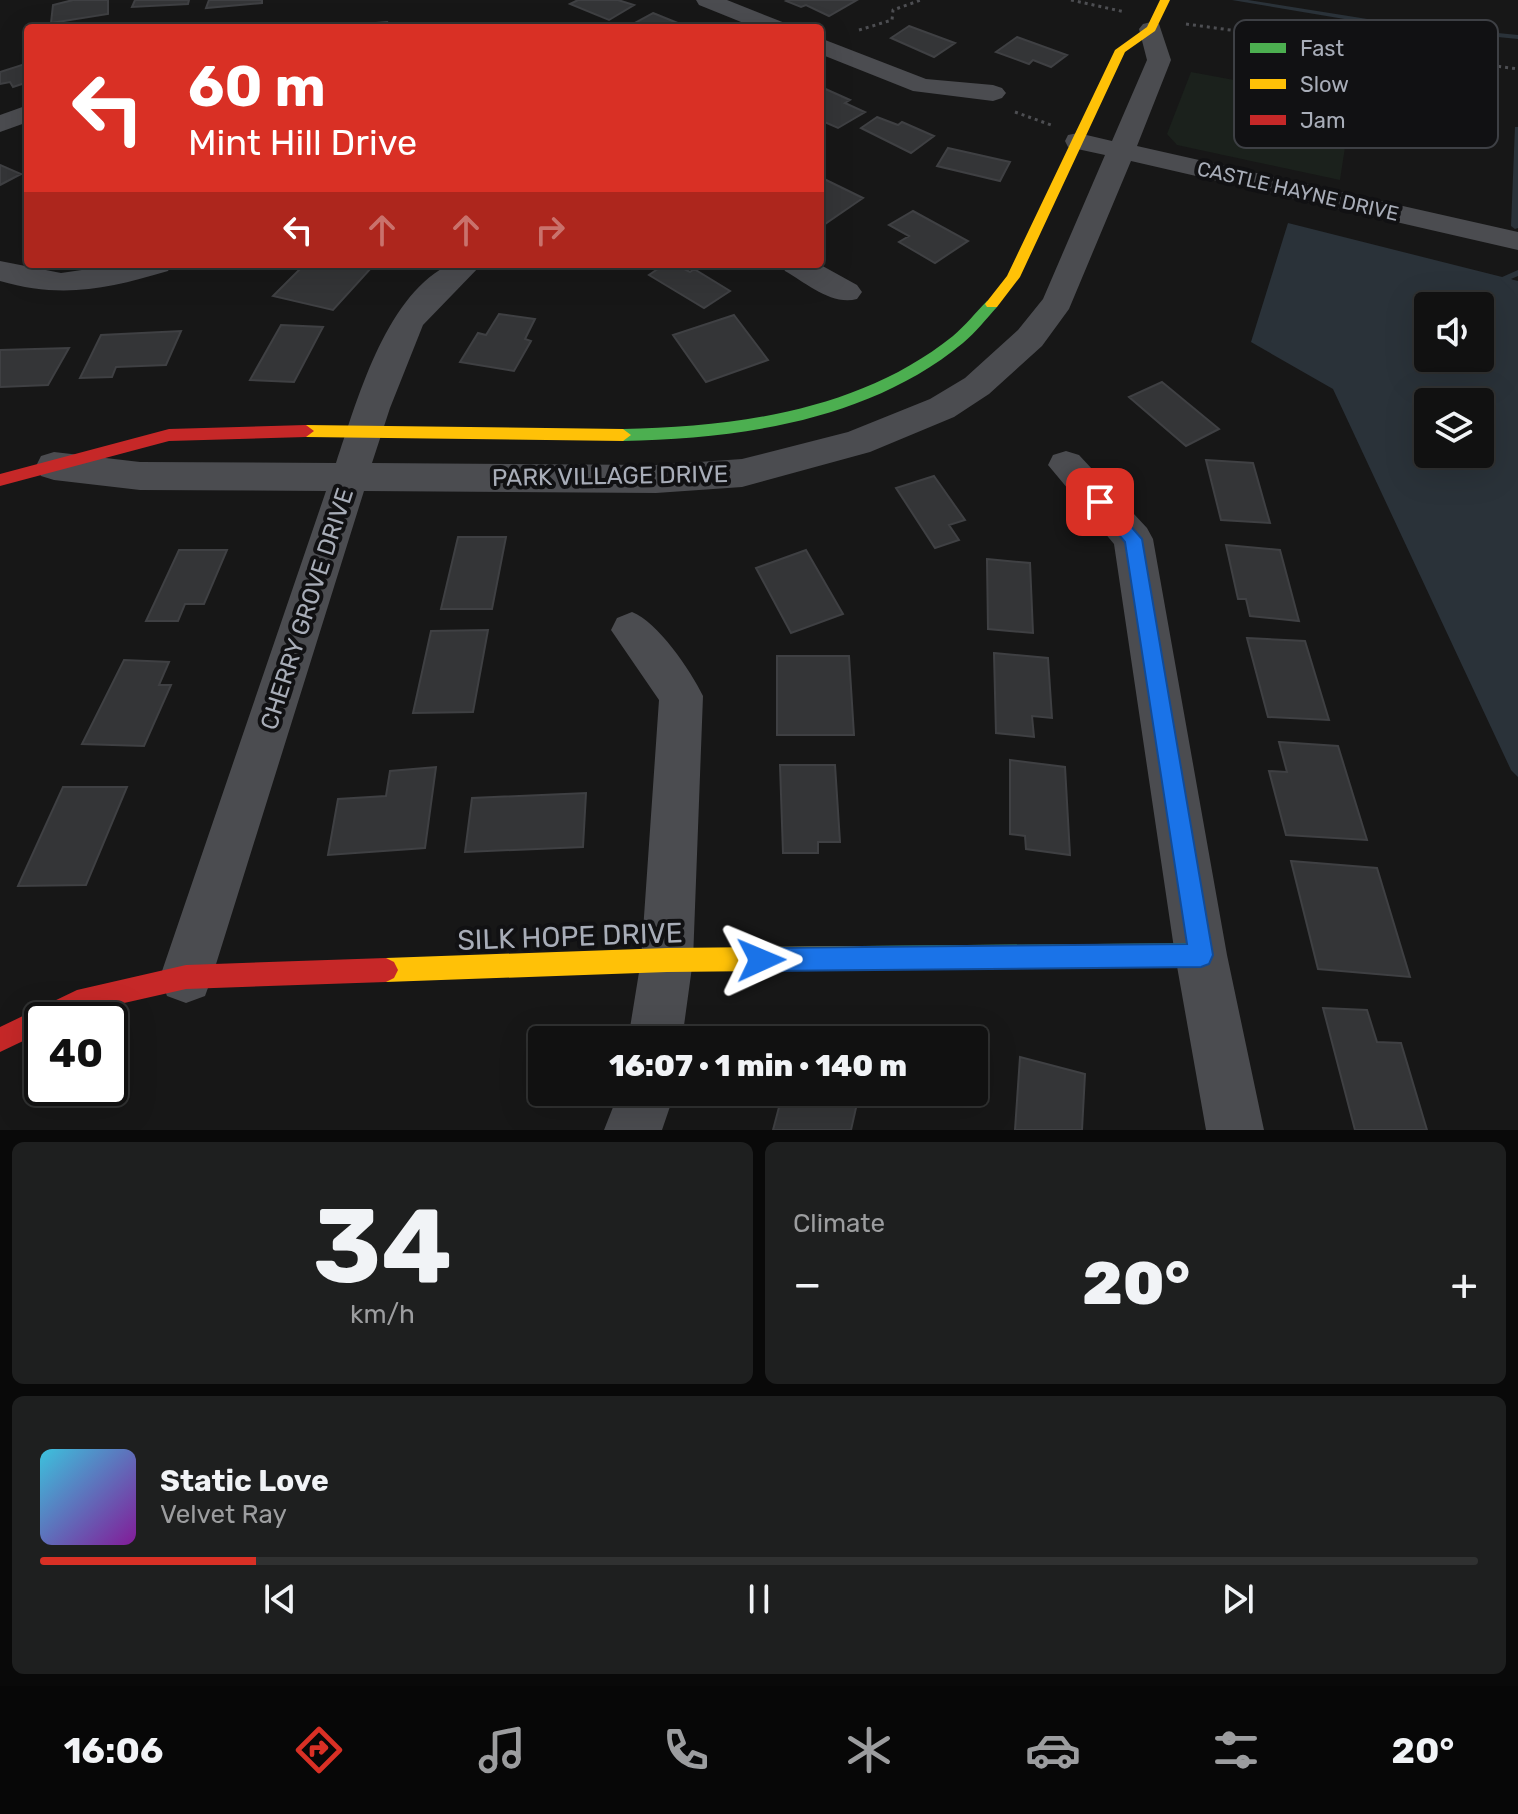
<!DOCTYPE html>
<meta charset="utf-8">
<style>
:root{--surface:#111;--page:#1e1f1f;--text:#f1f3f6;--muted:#9c9d9f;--line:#303131;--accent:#d93025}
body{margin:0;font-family:Rubik,sans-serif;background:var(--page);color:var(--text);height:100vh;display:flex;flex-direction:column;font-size:30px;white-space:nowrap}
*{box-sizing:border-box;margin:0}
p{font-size:26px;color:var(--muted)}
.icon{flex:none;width:44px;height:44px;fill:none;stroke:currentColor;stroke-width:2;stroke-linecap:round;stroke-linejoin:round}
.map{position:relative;height:1130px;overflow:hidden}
.details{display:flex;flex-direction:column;gap:12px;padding:12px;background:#090909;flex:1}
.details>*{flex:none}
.top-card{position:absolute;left:24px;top:24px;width:800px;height:244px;border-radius:8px;box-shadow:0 8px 32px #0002,0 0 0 2px var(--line);background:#d93025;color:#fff;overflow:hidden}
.controls{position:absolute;left:1414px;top:292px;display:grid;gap:16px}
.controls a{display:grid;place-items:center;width:80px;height:80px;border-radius:8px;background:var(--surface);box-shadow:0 8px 32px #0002,0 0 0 2px var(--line);font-size:40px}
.speed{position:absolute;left:24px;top:1002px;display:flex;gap:16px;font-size:40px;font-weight:700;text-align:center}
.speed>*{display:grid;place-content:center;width:104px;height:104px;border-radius:50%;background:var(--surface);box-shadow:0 8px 32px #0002,0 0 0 2px var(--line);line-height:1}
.speed .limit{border:4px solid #111;border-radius:12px;background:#fff;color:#111}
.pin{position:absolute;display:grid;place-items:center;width:68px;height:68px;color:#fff;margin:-34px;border-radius:16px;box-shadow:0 4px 12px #0006}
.me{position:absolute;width:88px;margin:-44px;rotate:89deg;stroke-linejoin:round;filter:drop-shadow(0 0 6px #0008)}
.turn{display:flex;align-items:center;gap:28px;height:168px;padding:0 32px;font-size:36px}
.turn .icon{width:104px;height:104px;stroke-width:2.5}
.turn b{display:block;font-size:56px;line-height:68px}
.lanes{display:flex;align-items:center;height:76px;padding:0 32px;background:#0003;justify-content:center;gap:40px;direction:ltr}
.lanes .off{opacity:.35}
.big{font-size:60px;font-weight:800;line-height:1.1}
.details .tile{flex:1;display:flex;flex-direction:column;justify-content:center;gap:12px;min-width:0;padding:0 28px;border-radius:12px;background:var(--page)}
.details .dial{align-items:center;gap:0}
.dial b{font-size:104px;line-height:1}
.song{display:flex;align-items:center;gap:24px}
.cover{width:96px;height:96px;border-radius:12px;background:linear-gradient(135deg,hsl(190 70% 55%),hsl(290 70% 35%))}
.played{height:8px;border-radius:4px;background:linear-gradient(90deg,var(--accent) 15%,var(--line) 15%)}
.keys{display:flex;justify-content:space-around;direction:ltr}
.heat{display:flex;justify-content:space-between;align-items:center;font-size:44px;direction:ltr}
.details .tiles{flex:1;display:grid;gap:12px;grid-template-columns:1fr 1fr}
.tile:last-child{grid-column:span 2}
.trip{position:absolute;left:528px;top:1026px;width:460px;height:80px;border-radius:8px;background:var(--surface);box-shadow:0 8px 32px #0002,0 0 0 2px var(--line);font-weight:800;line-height:80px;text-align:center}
.dock{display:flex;height:128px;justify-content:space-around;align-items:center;background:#070707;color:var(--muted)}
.dock .icon{width:56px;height:56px}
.dock .selected{color:var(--accent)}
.dock b{font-size:36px;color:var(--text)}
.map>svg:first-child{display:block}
</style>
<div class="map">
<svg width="1518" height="1130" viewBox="0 0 1518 1130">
<rect width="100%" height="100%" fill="#171717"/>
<path fill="#1b211c" d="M1191,72L1325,97L1351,108L1340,180L1177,145L1167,134Z"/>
<path fill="#2a3239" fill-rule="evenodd" d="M1288,223L1518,281V777L1511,770L1333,389L1251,342ZM1428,306H1480V358H1428ZM1428,402H1480V454H1428Z"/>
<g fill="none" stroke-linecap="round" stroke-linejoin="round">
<path fill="#2a3239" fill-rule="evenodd" d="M1232,0H1248L1386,22L1518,35V39L1386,26Z
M1515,127H1518V228L1515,229L1511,226Z
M1518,270V276L1511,279L1518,286V295L1515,294L1500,278Z"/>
</g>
<path fill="#343537" stroke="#3f4043" stroke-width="2" d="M73,0H108V14L51,23L53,5Z
M135,0H189L188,4L132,7Z
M209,0H262V3L206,8Z
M578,0H618L634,5L609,20L570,4Z
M788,0H857L829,16L806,5L801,7L786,1Z
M653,13L690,28L629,26Z
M387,22L386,28H331L351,25Z
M909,26L955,43L934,57L891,38Z
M1017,37L1067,55L1051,67L1033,60L1029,64L996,52Z
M28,63V82L13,87L10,82L0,84V72Z
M821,87L850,100L845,103L865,112L838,128L820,120Z
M877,117L898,125L902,122L934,136L911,153L861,128Z
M948,148L1010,162L1000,181L937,166Z
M0,165L21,174L0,185Z
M820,177L863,198L822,226L820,225Z
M913,211L968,241L935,263L899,242L909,236L889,225Z
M305,264H363L373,266L333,310L273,296Z
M665,264H675L690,272L694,269L730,291L704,308L649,275Z
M499,314L535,319L525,339L531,341L514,371L460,362L478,333L486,335Z
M734,315L768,360L706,382L673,335Z
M281,325L323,327L294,382L250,380Z
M181,331L166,365L116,367L112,377L80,378L101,335Z
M69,348L48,385L0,387V350Z
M1162,382L1219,429L1186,446L1129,397Z
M1206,460L1253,463L1270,523L1221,520Z
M934,476L965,520L949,525L959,540L935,548L896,488Z
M458,537H506L492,609H441Z
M1226,545L1280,550L1299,621L1250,616L1246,599H1238Z
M179,550H227L204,604H185L178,621H146Z
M806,550L843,614L791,633L756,568Z
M987,559L1030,563L1033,633L988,629Z
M488,630L473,712L413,713L431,631Z
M1247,638L1305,641L1329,720L1268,717Z
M994,653L1048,658L1052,718L1032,716L1034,737L996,733Z
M777,656H849L854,735H777Z
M124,660L169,662L159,685H171L144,746L82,744Z
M1279,742L1338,746L1367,840L1286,835L1269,771L1287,772Z
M1010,760L1065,767L1070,855L1026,849L1025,836L1010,834Z
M780,765H835L840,842H818V853H783Z
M436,767L425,848L328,855L338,799L386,796L390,771Z
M63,787H127L86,885L18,886Z
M586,793L583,847L465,852L472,798Z
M1291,861L1377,868L1410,977L1318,969Z
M1323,1008L1367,1010L1377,1042L1401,1043L1427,1130H1355Z
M1020,1057L1085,1074L1082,1130H1015Z
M783,1092H837L858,1099L851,1130H773Z"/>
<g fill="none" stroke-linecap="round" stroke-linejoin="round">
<path stroke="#4d4e52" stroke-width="3" stroke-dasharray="3 4" stroke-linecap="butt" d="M1071,0L1125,12
M1186,24L1518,69
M859,30L892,20L893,10L921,0
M1015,112L1051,125"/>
<path fill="#4b4c50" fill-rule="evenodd" d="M696,0H727L785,23L789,28H756L699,5Z
M1151,22L1159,24L1171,60L1137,146L1518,232V250L1131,161L1069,309L1042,346L989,394L954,417L870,452L742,487L656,493L364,491L212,977L205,996L186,1003L167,996L160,977L326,491L140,490L54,480L41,476L36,466L41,456L54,452L140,462L336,463C357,401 384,300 446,266C455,261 472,264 482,264L423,325L390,408L372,463L656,465L742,459L848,432L930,399L965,378L1018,330L1043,299L1105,155L1068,147L1065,141L1068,135L1078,133L1112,141L1147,60L1139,29L1143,24Z
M820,38L926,79L993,85L1002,88L1006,93L1002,98L993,101L913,91L820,54Z
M28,105V122L0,132V115Z
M0,261L61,273L123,264H172L168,271C107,289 62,299 0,281Z
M781,264H819L857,285L862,292L857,299C832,306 806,283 785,271Z
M1066,451L1079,455L1147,528L1153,539L1227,955L1264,1130H1206L1175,955L1114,544L1048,465L1053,455Z
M632,612C657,621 691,671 703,696L693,960L682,1040H628L641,960L659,700L611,630L617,618Z
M619,1092H675L662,1130H604Z"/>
<path fill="#4caf50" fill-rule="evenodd" d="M992,299L997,301V307C986,319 976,332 963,343C870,420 740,439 623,441L615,435L623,429C737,427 861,410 953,336C965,326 976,312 987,301Z
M1201,943L1209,947L1213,955L1209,963L1201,967L860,970L852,966L848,958L852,950L860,946Z"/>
<path fill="#ffc107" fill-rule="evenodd" d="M1160,0H1170L1155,31L1125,52L1020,277L997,307H987L985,304L1007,276L1115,50L1147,27Z
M306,425L623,429L631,435L623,441L306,437L298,431Z
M860,946L868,950L872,958L868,966L860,970L667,972L386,982L378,978L374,970L378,962L386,958L667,948Z"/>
<path fill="#c62828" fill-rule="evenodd" d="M306,425L314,431L306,437L169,441L0,486V474L169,429Z
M386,958L394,962L398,970L394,978L386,982L186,989L80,1013L66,1020H42V1032L0,1052V1027L77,990L186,965Z"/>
</g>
<path fill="#1a73e8" stroke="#114b97" stroke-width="2" d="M1100,496L1106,498L1142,539L1213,955L1209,964L1201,967L761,971L753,968L749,960L753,951L761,948L1187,944L1125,542L1091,502Z"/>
<g text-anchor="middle" stroke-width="8" stroke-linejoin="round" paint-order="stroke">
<g font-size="20" fill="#a8adb8" stroke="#111113">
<text transform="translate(1298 191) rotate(13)" y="7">CASTLE HAYNE DRIVE</text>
</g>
<g font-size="24" fill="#a8adb8" stroke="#111113">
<text transform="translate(610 476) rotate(-1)" y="8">PARK VILLAGE DRIVE</text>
<text transform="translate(307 609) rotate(-72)" y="8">CHERRY GROVE DRIVE</text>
</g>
<g font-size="28" fill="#a8adb8" stroke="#111113">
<text transform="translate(570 936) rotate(-2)" y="10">SILK HOPE DRIVE</text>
</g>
</g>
<rect x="1234" y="20" width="264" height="128" rx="12" fill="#111113" stroke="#3e4045" stroke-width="2"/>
<rect x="1250" y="43" width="36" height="10" fill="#4caf50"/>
<rect x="1250" y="79" width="36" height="10" fill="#ffc107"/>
<rect x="1250" y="115" width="36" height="10" fill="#c62828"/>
<g font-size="22" fill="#a8adb8">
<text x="1300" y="56">Fast</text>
<text x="1300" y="92">Slow</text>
<text x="1300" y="128">Jam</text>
</g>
</svg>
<div class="controls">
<a><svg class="icon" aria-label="sound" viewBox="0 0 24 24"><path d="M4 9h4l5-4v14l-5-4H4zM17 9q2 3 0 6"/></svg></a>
<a><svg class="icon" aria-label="layers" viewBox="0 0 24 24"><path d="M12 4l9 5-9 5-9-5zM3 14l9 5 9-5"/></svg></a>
</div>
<div class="speed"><div class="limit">40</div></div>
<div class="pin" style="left:1100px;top:502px;background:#d93025"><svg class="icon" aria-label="arrive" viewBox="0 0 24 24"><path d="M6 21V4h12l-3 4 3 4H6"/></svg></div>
<svg class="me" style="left:761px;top:960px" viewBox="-20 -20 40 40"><path d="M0-17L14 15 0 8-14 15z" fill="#1a73e8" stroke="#fff" stroke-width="4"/></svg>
<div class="trip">16:07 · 1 min · 140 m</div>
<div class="top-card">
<div class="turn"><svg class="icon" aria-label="left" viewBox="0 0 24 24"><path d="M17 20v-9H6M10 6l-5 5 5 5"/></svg><div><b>60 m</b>Mint Hill Drive</div></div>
<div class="lanes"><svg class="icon" aria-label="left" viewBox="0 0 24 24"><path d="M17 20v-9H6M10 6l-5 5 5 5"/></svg><svg class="icon off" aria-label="ahead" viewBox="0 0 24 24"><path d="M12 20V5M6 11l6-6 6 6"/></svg><svg class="icon off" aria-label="ahead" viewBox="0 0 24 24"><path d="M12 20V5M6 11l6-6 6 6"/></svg><svg class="icon off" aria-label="right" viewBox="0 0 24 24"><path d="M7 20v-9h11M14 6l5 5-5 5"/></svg></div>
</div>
</div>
<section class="details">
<div class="tiles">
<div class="tile dial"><b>34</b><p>km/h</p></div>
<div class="tile"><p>Climate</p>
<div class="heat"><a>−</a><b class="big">20°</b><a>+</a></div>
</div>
<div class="tile">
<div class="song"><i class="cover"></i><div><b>Static Love</b><p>Velvet Ray</p></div></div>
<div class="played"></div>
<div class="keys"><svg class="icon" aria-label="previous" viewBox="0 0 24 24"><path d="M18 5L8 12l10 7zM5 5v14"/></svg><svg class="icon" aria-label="pause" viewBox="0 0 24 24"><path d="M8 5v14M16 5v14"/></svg><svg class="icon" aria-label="next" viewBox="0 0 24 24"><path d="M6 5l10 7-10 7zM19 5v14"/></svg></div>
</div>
</div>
</section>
<nav class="dock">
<b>16:06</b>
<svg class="icon selected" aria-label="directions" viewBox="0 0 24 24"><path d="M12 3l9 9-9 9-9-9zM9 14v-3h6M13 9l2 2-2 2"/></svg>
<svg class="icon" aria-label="music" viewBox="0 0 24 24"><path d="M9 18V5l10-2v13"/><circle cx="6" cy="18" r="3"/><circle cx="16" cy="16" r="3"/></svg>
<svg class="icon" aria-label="phone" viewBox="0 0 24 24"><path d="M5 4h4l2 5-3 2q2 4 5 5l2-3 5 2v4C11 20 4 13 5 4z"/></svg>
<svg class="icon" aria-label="climate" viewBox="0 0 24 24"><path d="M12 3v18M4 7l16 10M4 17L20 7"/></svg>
<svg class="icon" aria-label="car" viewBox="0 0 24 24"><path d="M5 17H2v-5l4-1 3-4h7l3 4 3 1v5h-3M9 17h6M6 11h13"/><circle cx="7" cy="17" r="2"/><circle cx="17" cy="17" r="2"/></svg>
<svg class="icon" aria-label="filters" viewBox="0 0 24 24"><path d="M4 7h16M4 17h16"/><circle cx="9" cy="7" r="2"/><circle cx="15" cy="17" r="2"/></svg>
<b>20°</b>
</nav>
